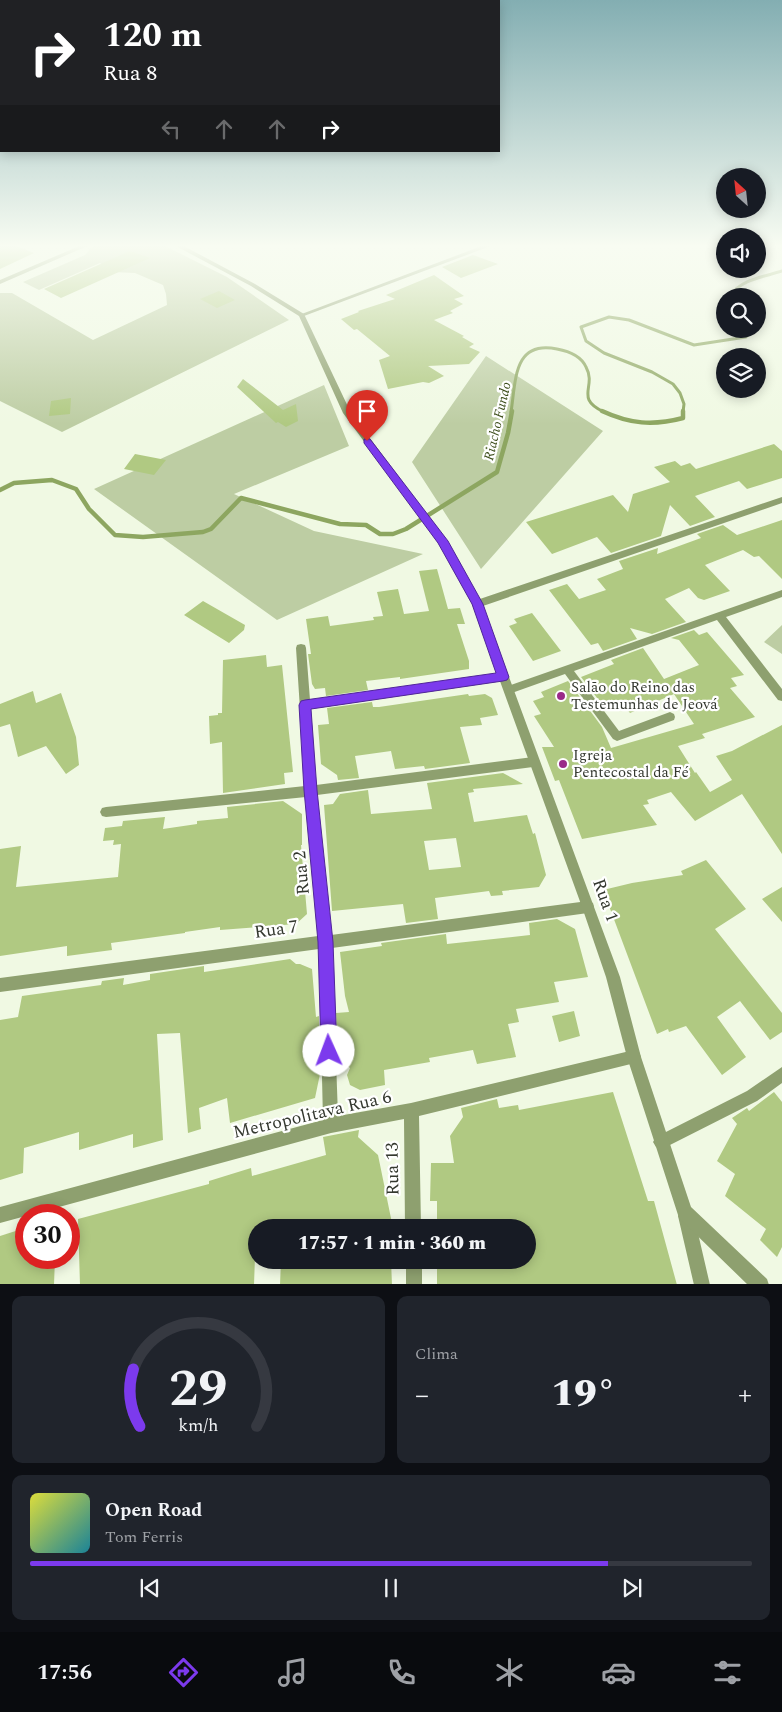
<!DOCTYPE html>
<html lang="pt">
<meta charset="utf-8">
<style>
:root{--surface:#171b24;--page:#20242c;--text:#f1f3f6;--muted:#9ea1a6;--line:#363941;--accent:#7c3aed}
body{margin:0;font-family:Spectral,serif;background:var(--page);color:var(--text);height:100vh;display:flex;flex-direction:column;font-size:19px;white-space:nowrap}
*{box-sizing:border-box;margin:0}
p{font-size:16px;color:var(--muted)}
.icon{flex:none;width:28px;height:28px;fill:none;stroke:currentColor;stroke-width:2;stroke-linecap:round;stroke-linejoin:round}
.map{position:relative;height:1284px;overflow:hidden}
.panel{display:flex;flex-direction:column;gap:12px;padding:12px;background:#0d0f14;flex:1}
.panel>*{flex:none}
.hud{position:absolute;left:0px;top:0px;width:500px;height:152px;box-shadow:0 2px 12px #0003;background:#202124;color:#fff;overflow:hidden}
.needle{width:32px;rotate:333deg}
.tools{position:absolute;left:716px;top:168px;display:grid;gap:10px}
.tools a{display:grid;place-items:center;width:50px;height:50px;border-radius:50%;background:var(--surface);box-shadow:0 2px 12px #0003;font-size:25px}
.speed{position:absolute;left:15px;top:1204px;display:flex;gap:10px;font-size:25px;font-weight:700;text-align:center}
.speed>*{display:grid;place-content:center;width:65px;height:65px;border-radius:50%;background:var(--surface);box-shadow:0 2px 12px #0003;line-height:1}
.speed .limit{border:8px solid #d22;background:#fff;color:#111}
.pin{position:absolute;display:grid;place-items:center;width:42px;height:42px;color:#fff;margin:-51px -21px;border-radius:50% 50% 50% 0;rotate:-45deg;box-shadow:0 0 5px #0007}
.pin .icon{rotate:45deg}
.me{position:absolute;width:55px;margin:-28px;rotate:358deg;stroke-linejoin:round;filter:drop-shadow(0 0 4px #0008)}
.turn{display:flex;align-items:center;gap:18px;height:105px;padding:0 20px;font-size:22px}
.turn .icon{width:65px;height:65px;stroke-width:2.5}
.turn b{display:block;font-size:35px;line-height:42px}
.lanes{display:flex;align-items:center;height:48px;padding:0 20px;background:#0003;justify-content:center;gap:25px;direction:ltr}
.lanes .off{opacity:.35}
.big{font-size:38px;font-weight:800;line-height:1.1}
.panel .tile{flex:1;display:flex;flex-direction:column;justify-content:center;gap:8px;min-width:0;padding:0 18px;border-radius:10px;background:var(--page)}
.panel .dial{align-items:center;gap:0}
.dial svg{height:130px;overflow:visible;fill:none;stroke:var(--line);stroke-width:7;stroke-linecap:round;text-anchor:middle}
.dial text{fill:var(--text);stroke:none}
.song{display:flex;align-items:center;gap:15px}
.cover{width:60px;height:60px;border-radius:8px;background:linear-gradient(135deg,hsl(60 70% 55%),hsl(190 70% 35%))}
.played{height:5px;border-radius:2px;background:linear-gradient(90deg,var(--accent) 80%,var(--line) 80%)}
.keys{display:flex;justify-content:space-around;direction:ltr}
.heat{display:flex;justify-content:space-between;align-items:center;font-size:28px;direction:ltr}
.panel .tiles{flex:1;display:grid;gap:12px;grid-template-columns:1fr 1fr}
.tile:last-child{grid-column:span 2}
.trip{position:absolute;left:248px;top:1219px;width:288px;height:50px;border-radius:25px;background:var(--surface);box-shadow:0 2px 12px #0003;font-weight:800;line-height:50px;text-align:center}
.tab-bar{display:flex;height:80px;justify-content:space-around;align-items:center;background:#090b0e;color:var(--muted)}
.tab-bar .icon{width:35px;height:35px}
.tab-bar .on{color:var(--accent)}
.tab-bar b{font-size:22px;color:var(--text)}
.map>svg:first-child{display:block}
</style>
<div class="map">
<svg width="782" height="1285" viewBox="0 0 782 1285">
<rect width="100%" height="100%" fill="#f0f9e3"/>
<path fill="#bdcda3" d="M100,244H161L227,277L289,320L62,432L0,401V293H12L93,340L167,305L166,294L163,285L135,273L113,272L100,263L39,290L23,282L85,255L92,247Z
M486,356L603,431L481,569L412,462Z
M324,385L349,446L234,494L314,531L423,554L277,620L94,489Z
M782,625V654L764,642Z"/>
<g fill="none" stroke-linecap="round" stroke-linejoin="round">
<path stroke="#8da660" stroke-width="3" d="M730,296C741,279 764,277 782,271
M511,412C516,381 513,340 557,349C568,351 581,356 586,367C597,387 574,398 604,412
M683,412L684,404L680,393L673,384L652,372L604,353L586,341L581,327L609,317L629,320L694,345L746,337L751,332L750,329"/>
<path stroke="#8da660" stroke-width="4.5" d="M602,411C630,424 653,426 683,418V411
M0,490L14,483L52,480L76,489L89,509L115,535L143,537L203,532L211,529L241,498L340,524L366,525L380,534H393L406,529L497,472L508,433L512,411"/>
</g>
<path fill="#b0c982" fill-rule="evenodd" d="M0,244H11L34,253L0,269Z
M130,251L150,258L61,298L44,289Z
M473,255L498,264L461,278L442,267Z
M434,275L464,296L454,299L463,304L450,311L453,313L434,320L464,336L462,337L474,344L469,347L480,352L469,364L428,366L444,376L429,383L423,382L388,389L379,360L390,356L357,329L354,330L341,319L359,312L358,311L395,299L386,295Z
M219,291L235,300L217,308L200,299Z
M243,379L283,410L296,404L298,421L286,427L278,422L276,423L237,387Z
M71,398L70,414L49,416L51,401Z
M774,444L782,451V478L747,489L739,481L695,496L715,517L690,526L670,505L661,536L611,553L597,537L552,554L526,522L613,495L628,512L633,494L670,482L654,467L675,461L681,466L690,463L696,469Z
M135,454L166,460L154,475L124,469Z
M782,520V579L759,556L754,557L743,550L705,565L730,591L704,600L698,598L689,588L665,599L686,622L652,634L630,628L637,639L603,651L598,643L591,645L549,590L567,584L579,599L606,590L597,579L623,569L619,561L658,548L657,554L701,538L697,534L723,525L737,535Z
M437,569L448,609L460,608L465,624H457L469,661V669L400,679V677L366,681L368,690L326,696L325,688L315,689L312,684L308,654H311L306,619L328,616L330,626L374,620L373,617L383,616L377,592L398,589L404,614L429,611L419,571Z
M203,601L245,625L244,630L229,643L184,615Z
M532,613L561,651L533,661L509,626L517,623L514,619Z
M694,630L699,635L707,632L744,675L731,678L737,686L730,688L755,717L702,734L705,738L678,746L695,773L696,772L710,792L732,780L716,756L732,751L782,725V854L742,794L695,821L671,792L647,800L649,804L643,805L657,825L582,839L559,780L555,781L542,747H554L534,716L541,714L533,701L544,697L541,692L568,681L602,727L611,748L694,724L674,694L630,713L620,700L604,707L581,677L614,664L611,660L643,648L664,679L699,665L679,640L671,638Z
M266,655L267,667L282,665L293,772L284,773L285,784L223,793L222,742L210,744L209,716L218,715V713H222L223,660Z
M33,691L36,703L61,693L76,737L79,765L66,774L46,746L18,757L10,724L0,727V704Z
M468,694L469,696L485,694L492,698L498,715L480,718L482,725L460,727L470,763L425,769L424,766L395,769L391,751L355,756L359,778L338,780L337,775L321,764L318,725L329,724L327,708L372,702L373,707H379Z
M503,773L523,784L473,789L474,792L468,793L474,822L527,815L533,834L535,833L546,875L539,887L502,891L503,895L491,896L489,891L435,898L438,919L406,923L403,904L332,911L324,805L333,804L340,794L368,790L371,814L432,809L427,783ZM456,838L461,867L429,870L424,841Z
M283,801L302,814V845H301L307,914L296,924L220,930V927L185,932V933L111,943L112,950L67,956V946L0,956V849L21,846L16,887L118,877L121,844L113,845L114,840L103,841L105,828L122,826L123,821L165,817L163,829L197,824V821L228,818L227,807Z
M706,860L746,909L715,929L782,1013V1032L770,1040L740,1001L717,1017L746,1057L722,1075L686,1026L669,1032L668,1029L657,1034L603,890L632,883L683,875L681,871Z
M782,887V922L762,899Z
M557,919L575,929L588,977L554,982L559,1002L516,1009L519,1022L508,1024L516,1057L477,1064L473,1050L429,1058L430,1062L384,1070L385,1085L360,1090L350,1085L347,1075L350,1068L338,1058L336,1013L349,1012L345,996L340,952L382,946L381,943L446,934L447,944L530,935L529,923Z
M290,959L296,964H300L312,969L316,1017L319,1016L320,1074L315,1098L230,1123L227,1098L199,1108L201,1129L188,1133L180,1033L157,1034L163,1140L133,1148V1134L79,1150V1132L24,1148L23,1173L0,1180V1020L18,1017L22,996L101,985L102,981L124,978L123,985L150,980V974L204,966V972Z
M574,1011L580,1036L559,1042L552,1016Z
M613,1092L648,1201H654L677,1285H437V1260H526V1228H437V1201H430L431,1163H454L450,1136L463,1117L461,1108L497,1099L499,1108L518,1105L519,1110Z
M774,1092L782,1102V1247L777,1257L760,1240L766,1229L725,1196L735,1174L717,1161L737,1124L732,1118L747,1108L749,1111Z
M359,1130L358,1137L378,1155L393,1228H256L254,1285H80L78,1219L209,1184V1181L251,1168L252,1176L326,1155L323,1137Z
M25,1228L24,1258H55L54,1285H0V1236Z
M281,1260H391L392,1285H280Z"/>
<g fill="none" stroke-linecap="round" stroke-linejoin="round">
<path fill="#8ea06f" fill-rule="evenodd" d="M487,244H496L304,316L299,315Z
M782,497V503L480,607H474L472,604L474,601Z
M782,590V597L726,617L782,689V701L778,700L717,620L574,671L619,731L670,712L674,714L675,717L674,720L617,741L613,739L565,674L509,694L505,693L504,690L505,687Z
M301,644L305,645L306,648L310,700L503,673L507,674L508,677L507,680L503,681L311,709L316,785L533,757L537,759L539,762L537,765L533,767L317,795L331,935L588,901L593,903L594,907L593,911L588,913L332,948L338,1116L411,1103L634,1050L639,1052L641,1057L639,1062L419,1116L421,1228H405L404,1119L331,1133L0,1223V1207L323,1120L319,949L0,992V978L318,936L306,797L106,817L102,816L100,812L102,808L106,807L305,786L296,648L297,645Z
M782,1067V1083L757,1101L666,1147L661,1150L656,1147L653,1142L656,1137L747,1091Z
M686,1208L692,1210L694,1216L710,1285H694L678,1216L680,1210Z
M406,1260H422V1285H406Z"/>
<path fill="#8ea06f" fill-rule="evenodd" d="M84,244H92L0,284V280Z
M172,244H180L255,284L304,314L351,413L447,541L482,604L594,907L620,977L641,1057L691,1207L767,1279L769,1285H748L679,1218L627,1057L606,977L582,907L472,604L439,543L343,413L299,316L251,286Z"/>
</g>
<linearGradient id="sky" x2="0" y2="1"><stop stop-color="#83aeb2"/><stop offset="0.58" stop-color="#f8fcf2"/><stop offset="1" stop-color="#f8fcf2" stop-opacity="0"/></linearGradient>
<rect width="782" height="424" fill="url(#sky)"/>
<path fill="#7c3aed" stroke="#51269a" d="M364,439H370L448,541L483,604L509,677L507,680L503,681L311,709L317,790L333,942L337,1051L335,1057L329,1060L323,1057L321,1051L318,942L304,790L299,705L301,701L305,700L496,673L472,604L438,543L364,443Z"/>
<g fill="#9a2a89" stroke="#fff" stroke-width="2">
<circle cx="561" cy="696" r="5"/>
<circle cx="563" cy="764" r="5"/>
</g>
<g text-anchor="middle" stroke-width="4.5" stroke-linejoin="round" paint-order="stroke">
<g font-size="14" font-style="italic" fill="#3d4e1b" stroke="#fff">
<text transform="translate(497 421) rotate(-77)" y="5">Riacho Fundo</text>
</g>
<g font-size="15" fill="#34382f" stroke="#fff" text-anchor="start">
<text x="571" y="692">Salão do Reino das<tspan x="571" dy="17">Testemunhas de Jeová</tspan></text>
<text x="573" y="760">Igreja<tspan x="573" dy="17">Pentecostal da Fé</tspan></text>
</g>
<g font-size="18" fill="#34382f" stroke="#fff">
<text transform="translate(301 873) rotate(-95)" y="6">Rua 2</text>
<text transform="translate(606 900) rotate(70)" y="6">Rua 1</text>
<text transform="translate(276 929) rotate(-8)" y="6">Rua 7</text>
<text transform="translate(312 1114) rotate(-13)" y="6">Metropolitava Rua 6</text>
<text transform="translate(392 1169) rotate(-91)" y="6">Rua 13</text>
</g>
</g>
</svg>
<div class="tools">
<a><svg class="needle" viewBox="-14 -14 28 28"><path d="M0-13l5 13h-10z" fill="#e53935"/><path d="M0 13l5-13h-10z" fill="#9ea1a6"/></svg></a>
<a><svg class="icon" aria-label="sound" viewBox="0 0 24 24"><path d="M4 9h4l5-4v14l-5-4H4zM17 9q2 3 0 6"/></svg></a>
<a><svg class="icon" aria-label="search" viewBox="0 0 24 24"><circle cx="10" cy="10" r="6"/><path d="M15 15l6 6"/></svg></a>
<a><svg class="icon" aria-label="layers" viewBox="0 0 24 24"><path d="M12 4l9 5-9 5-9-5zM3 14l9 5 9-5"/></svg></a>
</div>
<div class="speed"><div class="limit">30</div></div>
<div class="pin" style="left:367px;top:441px;background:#d93025"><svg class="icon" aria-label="arrive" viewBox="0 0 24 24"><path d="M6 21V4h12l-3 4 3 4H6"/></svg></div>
<svg class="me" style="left:329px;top:1051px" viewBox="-20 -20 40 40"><circle r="19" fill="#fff"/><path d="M0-13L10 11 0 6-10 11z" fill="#7c3aed"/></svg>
<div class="trip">17:57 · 1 min · 360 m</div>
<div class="hud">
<div class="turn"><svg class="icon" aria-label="right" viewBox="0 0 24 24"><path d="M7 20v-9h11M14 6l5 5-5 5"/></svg><div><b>120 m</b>Rua 8</div></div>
<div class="lanes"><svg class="icon off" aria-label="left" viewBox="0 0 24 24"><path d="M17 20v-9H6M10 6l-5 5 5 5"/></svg><svg class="icon off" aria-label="ahead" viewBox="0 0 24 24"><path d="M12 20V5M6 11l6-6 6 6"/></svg><svg class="icon off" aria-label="ahead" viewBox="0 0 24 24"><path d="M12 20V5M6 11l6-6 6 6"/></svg><svg class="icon" aria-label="right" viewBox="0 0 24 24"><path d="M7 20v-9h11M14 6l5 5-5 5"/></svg></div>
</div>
</div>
<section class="panel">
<div class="tiles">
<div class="tile dial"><svg viewBox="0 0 100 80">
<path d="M14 69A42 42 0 1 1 86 69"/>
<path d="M14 69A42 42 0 0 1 10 34" stroke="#7c3aed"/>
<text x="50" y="56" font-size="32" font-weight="700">29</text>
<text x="50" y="72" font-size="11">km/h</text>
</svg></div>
<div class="tile"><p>Clima</p>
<div class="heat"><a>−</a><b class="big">19°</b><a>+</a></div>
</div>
<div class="tile">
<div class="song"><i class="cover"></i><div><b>Open Road</b><p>Tom Ferris</p></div></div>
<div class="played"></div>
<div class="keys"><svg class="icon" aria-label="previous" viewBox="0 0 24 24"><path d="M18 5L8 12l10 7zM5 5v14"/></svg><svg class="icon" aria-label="pause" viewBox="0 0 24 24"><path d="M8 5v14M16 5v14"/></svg><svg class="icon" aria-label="next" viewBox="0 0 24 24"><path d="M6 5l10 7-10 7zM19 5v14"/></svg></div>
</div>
</div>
</section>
<nav class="tab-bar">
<b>17:56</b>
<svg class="icon on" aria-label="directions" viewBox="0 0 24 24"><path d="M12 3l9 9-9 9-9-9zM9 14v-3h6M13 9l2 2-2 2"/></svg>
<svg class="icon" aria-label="music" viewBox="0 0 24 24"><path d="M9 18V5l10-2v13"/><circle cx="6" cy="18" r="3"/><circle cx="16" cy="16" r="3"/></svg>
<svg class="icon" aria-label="phone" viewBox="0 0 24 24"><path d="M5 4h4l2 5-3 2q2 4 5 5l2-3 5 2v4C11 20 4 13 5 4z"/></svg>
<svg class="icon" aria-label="climate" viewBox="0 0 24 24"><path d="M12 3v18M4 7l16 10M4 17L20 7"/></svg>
<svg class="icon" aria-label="car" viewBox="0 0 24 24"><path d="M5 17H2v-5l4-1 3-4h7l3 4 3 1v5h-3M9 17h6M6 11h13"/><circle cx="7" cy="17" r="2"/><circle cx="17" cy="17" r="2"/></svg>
<svg class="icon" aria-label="filters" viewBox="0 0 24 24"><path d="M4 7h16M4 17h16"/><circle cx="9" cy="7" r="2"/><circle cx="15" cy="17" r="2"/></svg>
</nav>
